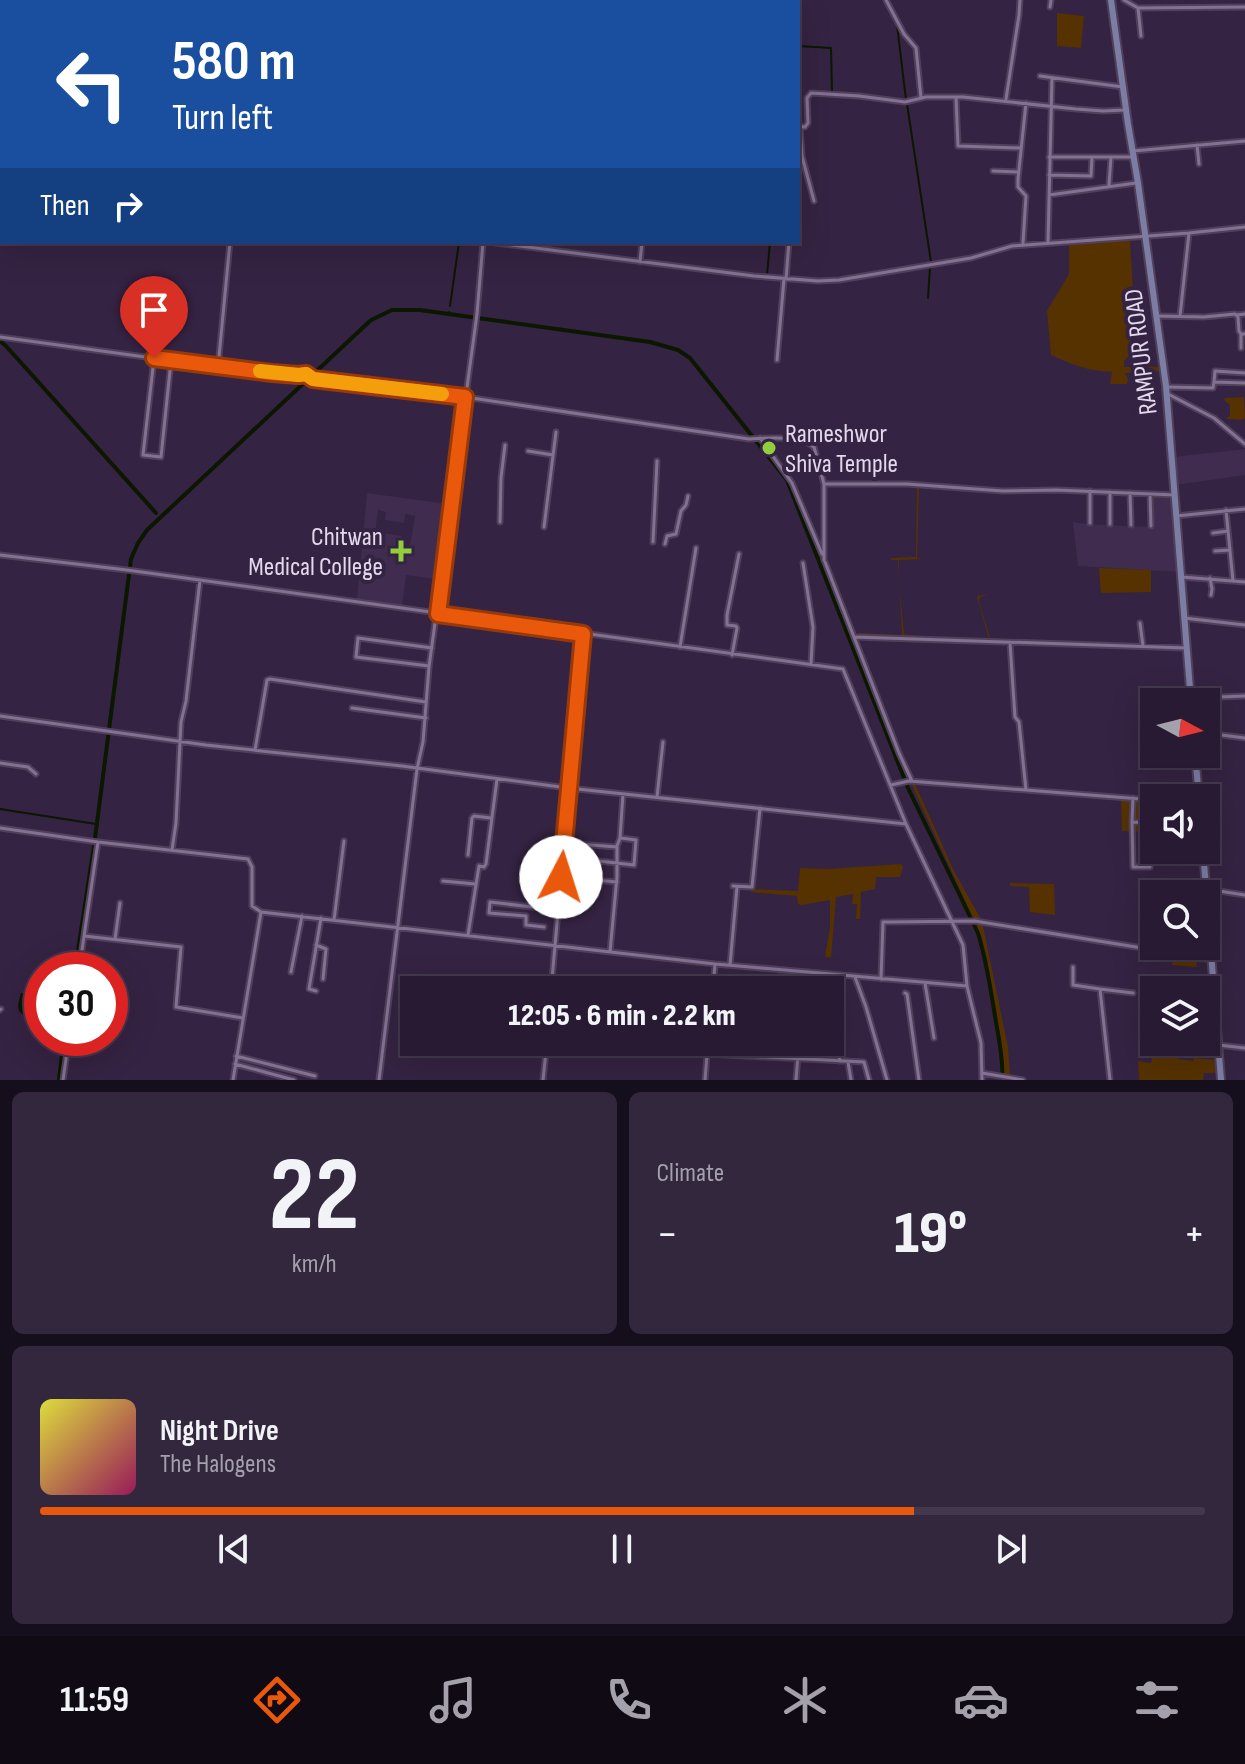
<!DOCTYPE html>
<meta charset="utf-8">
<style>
:root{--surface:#271a32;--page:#33273e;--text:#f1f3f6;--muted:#a4a1ac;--line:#43384d;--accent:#ea580c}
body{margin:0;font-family:"Sofia Sans Condensed",sans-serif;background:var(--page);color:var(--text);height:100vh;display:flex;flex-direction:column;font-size:30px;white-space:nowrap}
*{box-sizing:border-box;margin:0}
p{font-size:26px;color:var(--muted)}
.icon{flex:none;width:44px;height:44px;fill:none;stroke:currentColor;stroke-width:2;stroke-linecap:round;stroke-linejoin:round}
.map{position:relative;height:1080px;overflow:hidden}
.panel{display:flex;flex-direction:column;gap:12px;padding:12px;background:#150e1c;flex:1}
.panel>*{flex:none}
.guide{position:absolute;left:0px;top:0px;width:800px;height:244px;box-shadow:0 8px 32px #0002,0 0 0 2px var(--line);background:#1a4fa0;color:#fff;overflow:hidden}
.needle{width:52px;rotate:97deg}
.controls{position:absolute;left:1140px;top:688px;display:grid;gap:16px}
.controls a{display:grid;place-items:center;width:80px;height:80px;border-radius:0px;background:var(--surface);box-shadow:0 8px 32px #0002,0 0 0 2px var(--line);font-size:40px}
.speed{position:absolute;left:24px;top:952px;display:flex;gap:16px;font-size:40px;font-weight:700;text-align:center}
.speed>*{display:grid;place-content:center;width:104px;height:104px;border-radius:50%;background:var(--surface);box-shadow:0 8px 32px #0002,0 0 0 2px var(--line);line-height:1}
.speed .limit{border:12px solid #d22;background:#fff;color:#111}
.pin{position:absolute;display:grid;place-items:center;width:68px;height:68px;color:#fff;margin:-82px -34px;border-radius:50% 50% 50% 0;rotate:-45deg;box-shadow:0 0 8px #0007}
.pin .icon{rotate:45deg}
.me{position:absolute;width:88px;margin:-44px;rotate:5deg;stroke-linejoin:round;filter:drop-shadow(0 0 6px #0008)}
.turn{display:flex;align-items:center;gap:28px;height:168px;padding:0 40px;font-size:36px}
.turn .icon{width:104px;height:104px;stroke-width:2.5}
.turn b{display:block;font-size:56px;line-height:68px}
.then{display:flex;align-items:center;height:76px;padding:0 40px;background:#0003;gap:16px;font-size:30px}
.big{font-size:60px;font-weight:800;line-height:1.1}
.panel .card{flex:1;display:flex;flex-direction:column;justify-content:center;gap:12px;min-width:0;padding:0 28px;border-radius:12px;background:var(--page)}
.panel .dial{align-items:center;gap:0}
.dial b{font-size:104px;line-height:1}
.song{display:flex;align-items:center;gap:24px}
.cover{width:96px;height:96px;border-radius:12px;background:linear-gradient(135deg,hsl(60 70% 55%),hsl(330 70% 35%))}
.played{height:8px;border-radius:4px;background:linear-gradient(90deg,var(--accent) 75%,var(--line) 75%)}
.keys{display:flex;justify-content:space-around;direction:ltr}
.heat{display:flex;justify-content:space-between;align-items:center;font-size:44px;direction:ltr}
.panel .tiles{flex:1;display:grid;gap:12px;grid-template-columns:1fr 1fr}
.card:last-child{grid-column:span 2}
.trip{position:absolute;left:400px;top:976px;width:444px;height:80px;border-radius:0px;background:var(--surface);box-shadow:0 8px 32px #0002,0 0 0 2px var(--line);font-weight:800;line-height:80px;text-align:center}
.menu{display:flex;height:128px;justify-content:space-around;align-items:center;background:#100a14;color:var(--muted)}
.menu .icon{width:56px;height:56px}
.menu .active{color:var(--accent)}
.menu b{font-size:36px;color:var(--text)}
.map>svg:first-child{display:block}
</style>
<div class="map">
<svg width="1245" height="1080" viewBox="0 0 1245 1080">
<rect width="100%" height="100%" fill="#342342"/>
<path fill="#402c4f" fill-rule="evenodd" d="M1245,449V475L1176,485L1174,457Z
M367,493L447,504L436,579L406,575L402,607L357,600ZM378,510L386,512L385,520L404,523L405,514L415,516L410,545L401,544L402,536L383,533L382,541L374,540Z
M1152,496L1173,497L1179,572L1078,566L1073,522L1086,524L1151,527Z
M778,970L796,971L795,990H777Z"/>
<path fill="#563200" d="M1057,13L1084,16L1081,48L1057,46Z
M1130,239C1131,260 1133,281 1133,302C1133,308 1136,314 1135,320C1134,334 1135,352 1124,361V367H1161V371L1125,373L1128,379L1127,384H1110L1112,372C1085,370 1076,366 1051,355L1047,311L1069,274V243Z
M1244,397L1245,418L1242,420L1226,419L1230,415V405L1224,400L1225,398Z
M917,486H919L917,558L922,559L899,560V583L904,634L934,638L989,639L977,596L989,594L980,597L979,601L990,638L988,641L858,635L859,633L901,635L902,634L898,560H891V558L916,557Z
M1099,568L1151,570V592L1101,593Z
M1188,688V691H1178L1177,700L1174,702H1154V704L1151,693H1155L1158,690L1159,694H1168L1172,689Z
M911,783L935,785L915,784L955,873L982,921L974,920Z
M1121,798L1154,801V832L1122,831Z
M901,864L903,867L900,877H876L875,889L861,892L860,919H856L857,904H852L853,894L836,897L831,958L825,957L830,927V900L802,905L798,904L797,896L751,892V889L798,891L800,868L829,869Z
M1010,883L1054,884L1055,915L1030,912L1029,887L1010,886Z
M975,923L991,926H983L1008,1047L1010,1076L1004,1075L987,958Z
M1173,953L1209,957L1210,963L1197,962L1196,967L1172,965Z
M1154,1048L1178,1052V1059L1193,1061L1194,1058L1218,1060L1219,1073H1204L1203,1080H1139L1138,1061L1151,1063Z"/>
<path fill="#0c1700" d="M21,993L37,997L39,1011L32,1016C15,1015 17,1007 21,993Z"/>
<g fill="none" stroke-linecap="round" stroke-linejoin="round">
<path stroke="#0c1700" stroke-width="2" d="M91,0L94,2
M785,0V2
M474,2V0
M897,25L906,100
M798,46L831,48L832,91
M907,104L931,262
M767,275L770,242
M928,298L930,267
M450,306L459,242
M449,314V312
M0,809L96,824"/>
<path stroke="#0c1700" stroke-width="4" d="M0,341L6,346L156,513
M75,970L94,846L131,559L138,543L147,530L371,320L392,310H420L650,342L678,350L690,358L787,480L908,788L978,933C987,962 991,992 996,1022C999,1040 1004,1062 1002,1080
M59,1080L64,1038"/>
<defs>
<path id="street" d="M886,0L904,34L916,48L921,98
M1124,0L1138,8L1245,7
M20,2V0
M254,2L255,0
M514,2V0
M756,2V0
M1050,7L1051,0
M1138,8L1141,36
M0,24L2,25
M1040,76L1123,87
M956,97L958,146L1020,148
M1006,99L1019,15L1020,0
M798,126L805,127L808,123L807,98L811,93L859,96L905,102L926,97H963L1076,109L1103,111L1125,110
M800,127L802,156L814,201
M1197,145L1199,164
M1133,151L1245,141
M1049,157H1092
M993,171L1018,172
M1049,175L1091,176L1092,157H1131
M1109,185L1111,157
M0,188L2,168
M1049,195L1136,183
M488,242L754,276L818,281L839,280L971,258L1012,246L1189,233L1245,227
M1023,243L1026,196L1018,187V179L1026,103
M1048,243L1052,78
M640,262L642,242
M786,279L789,242
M1236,315L1245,314
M1157,316L1204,317L1235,314L1238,317L1239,331L1241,334H1245
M1180,316L1189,233
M0,337L218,367L299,375L306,374L313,379L465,397L749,439C766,438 800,435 814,447L824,484V560
M1241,348V334
M154,359L143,455L161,457L171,361
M777,360L784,279
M218,367L230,242
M1214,382L1215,371L1245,373
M1167,387L1213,388L1214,382L1245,383
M1166,393L1214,418L1245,444
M760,438L792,483L822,554
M528,451L553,455
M824,484H907L1003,491L1056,490L1175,495
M1090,491V523
M1110,492V524
M1130,493L1131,525
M1150,494L1151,526
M1226,510L1233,581
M1176,516L1245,509
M500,522L501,478L505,445
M544,527L556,432
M1213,533L1228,531
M653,542L657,461
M665,544L667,536L676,534L681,511L686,505L688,496
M1215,551L1230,550
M0,555L127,570L843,669L906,824L963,945L967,986
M825,562L854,637L1186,648
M803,563L813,627L811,664
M1182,577L1245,582
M1210,578L1212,589L1211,595
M1184,618L1245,625
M1140,623L1143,646
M854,637L899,753L912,781
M1010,643L1015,717L1019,722L1026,790
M680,647L696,548
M732,655L737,628L736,626L727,625V615L739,554
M429,666L356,657L358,638L432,648
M1193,698L1245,696
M352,708L426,718
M0,716L206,745L402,766L568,788L906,824
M1206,733L1245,738
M255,750L267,680L270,679L426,702
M0,763L28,767L36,774
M891,785L909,781L1154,800
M657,797L663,742
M1133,798L1132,822L1154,823
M1132,822L1133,867H1150L1152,834H1154
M0,828L98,842L248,859L252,867V906L261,912
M565,843L617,847
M172,850L176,823L181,722L186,701L200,580
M468,855L472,818L474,816L491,818
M563,857L634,865L636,840L621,838
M561,877L617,882
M443,881L475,884
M733,886L752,887L760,808
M1206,889L1245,895
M334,920L344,841
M544,927L526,925V916L489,913L490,902L558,910
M468,935L479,866L484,867L486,864L497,779
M84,936L181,947L176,1007L243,1018
M115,939L120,903
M316,945L326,949L323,979
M610,952L617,877V846L620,838L623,794
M730,965L737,887
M1073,967V985L1100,989L1110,1080
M79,970L98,842
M291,972L302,916
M821,974L824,990
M855,977L866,1007L887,1080
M881,979L883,922H889L975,921L1167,952L1211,956
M925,983L934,1038
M1100,989L1133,993
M551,990L583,634
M713,990L715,964
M316,991L309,989L321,918
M905,993L907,994L919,1080
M0,1010L1,1009
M830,1013L840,1061
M779,1042V1057
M1218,1045L1245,1048
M707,1054L864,1062L869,1080
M236,1056L315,1076
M848,1062L851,1080
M235,1064L294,1080
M982,1073L1023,1080
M63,1080L69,1038
M233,1080L261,912L715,964L967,986L981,1043L982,1080
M379,1080L417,769L423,742L429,667L477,314L483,242
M543,1080L547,1042
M705,1080L708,1042
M796,1080L799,1042"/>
<path id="secondary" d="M1111,0L1128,124L1138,183L1166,386L1191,702
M1195,754L1199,798
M1203,850L1221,1080"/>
</defs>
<use href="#street" stroke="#50405a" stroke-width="7"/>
<use href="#secondary" stroke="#50405a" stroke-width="10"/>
<use href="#street" stroke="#837093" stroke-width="3"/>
<use href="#secondary" stroke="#7b7da4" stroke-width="6"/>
</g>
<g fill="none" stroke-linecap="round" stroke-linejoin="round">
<defs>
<path id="route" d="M154,358L272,373L299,375L306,374L313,379L465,397L438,614L583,634L561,877"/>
</defs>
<use href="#route" stroke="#983908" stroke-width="20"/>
<use href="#route" stroke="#ea580c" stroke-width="14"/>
<path stroke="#f59e0b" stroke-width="14" d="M260,371L299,375L306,374L313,379L442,394"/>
</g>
<g fill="#92cd3e" stroke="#342342" stroke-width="3">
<circle cx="769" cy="448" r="8"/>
<path d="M397 539h8v8h8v8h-8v8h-8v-8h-8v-8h8z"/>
</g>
<g text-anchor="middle" stroke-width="8" stroke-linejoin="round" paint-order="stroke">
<g font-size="26" fill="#e3d8ec" stroke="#342342">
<text transform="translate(1140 352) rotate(-97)" y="9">RAMPUR ROAD</text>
</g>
<g font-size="26" fill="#e3d8ec" stroke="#342342" text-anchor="start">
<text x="785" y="442">Rameshwor<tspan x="785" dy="30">Shiva Temple</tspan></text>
<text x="383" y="545" text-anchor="end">Chitwan<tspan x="383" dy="30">Medical College</tspan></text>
</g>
</g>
</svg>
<div class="controls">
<a><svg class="needle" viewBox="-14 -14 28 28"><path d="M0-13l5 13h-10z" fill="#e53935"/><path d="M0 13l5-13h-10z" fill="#a4a1ac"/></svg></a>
<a><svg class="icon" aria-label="sound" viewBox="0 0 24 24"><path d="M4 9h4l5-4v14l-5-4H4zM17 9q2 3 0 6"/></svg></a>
<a><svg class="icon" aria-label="search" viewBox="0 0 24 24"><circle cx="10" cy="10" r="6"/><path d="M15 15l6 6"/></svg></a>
<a><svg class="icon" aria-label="layers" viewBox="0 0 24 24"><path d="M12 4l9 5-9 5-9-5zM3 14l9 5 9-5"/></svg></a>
</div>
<div class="speed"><div class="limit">30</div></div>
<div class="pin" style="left:154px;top:358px;background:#d93025"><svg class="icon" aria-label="arrive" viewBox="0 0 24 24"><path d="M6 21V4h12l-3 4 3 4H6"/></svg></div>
<svg class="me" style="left:561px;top:877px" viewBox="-20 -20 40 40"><circle r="19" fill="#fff"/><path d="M0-13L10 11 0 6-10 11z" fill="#ea580c"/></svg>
<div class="trip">12:05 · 6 min · 2.2 km</div>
<div class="guide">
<div class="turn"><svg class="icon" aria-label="left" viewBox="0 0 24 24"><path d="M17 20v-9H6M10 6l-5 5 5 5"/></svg><div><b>580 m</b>Turn left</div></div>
<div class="then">Then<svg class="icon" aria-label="right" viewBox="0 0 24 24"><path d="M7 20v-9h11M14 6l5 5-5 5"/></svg></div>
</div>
</div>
<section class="panel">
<div class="tiles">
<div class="card dial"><b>22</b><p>km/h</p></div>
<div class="card"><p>Climate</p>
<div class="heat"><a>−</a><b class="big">19°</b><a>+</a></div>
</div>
<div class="card">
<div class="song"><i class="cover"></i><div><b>Night Drive</b><p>The Halogens</p></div></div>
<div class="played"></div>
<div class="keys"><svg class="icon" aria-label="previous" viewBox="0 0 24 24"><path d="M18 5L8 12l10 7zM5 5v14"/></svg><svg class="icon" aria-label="pause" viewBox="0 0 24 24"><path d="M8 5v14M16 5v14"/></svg><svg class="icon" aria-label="next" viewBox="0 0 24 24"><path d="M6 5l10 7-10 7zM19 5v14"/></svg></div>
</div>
</div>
</section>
<nav class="menu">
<b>11:59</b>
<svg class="icon active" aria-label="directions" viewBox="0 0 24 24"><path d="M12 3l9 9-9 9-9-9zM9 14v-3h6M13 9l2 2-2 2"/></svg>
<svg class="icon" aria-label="music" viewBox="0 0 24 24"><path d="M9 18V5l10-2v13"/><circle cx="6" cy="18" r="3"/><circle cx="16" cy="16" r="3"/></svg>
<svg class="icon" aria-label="phone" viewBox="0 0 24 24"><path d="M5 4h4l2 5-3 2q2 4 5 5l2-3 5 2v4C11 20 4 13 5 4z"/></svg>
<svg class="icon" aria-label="climate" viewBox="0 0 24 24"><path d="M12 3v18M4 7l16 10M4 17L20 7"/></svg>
<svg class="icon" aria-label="car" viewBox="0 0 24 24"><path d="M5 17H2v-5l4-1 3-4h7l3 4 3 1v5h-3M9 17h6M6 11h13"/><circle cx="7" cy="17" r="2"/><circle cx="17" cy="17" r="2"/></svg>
<svg class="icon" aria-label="filters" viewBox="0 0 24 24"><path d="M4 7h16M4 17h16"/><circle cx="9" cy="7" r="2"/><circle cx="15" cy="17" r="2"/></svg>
</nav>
